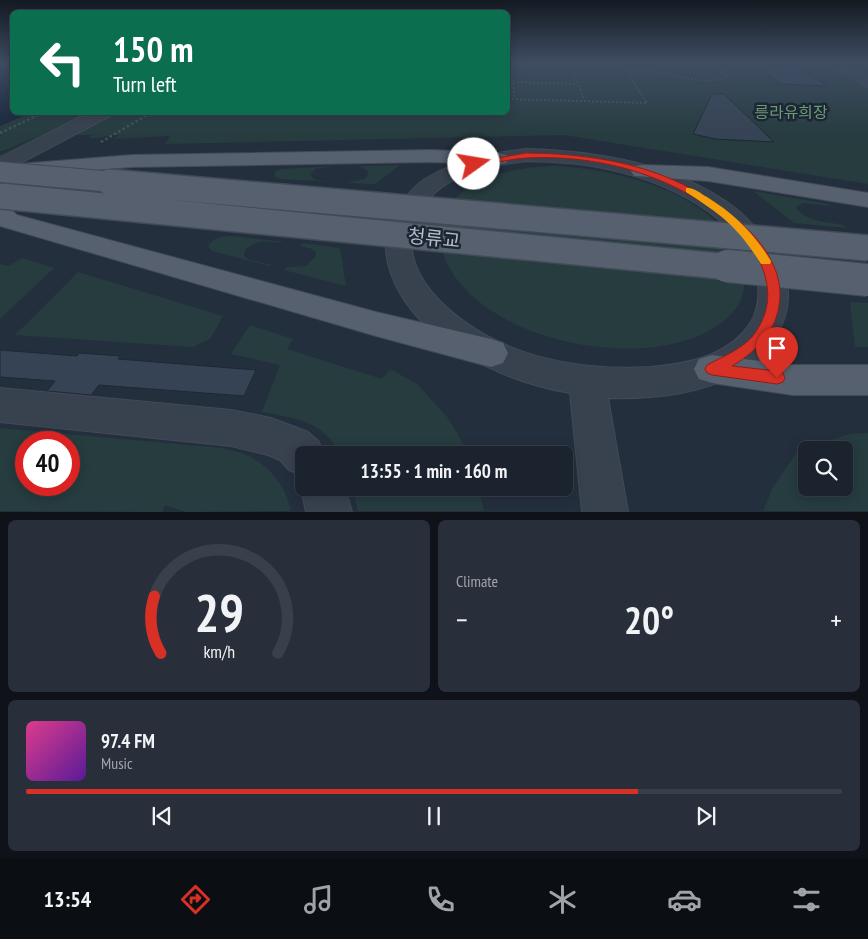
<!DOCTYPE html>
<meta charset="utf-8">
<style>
:root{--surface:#1b232e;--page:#282f3a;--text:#f1f3f6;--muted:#a0a4aa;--line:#39404a;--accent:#d93025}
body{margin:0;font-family:"PT Sans Narrow","Noto Sans KR",sans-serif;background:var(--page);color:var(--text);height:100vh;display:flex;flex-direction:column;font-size:19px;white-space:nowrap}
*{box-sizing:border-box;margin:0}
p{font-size:16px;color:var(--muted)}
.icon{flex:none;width:28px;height:28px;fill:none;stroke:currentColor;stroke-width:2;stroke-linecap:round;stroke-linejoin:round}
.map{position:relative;height:512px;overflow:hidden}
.side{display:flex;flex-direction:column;gap:8px;padding:8px;background:#0f1319;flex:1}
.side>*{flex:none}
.guide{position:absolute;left:10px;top:10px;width:500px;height:105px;border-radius:8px;box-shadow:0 2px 12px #0003,0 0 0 1px var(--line);background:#0b6e4f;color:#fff;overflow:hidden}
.buttons{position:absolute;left:798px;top:441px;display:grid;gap:10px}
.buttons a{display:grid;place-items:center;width:55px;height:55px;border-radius:8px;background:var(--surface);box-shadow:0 2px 12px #0003,0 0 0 1px var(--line);font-size:25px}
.speed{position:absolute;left:15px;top:431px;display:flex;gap:10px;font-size:25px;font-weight:700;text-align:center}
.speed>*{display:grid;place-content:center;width:65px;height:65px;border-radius:50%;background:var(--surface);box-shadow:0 2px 12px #0003,0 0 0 1px var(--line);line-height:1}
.speed .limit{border:8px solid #d22;background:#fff;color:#111}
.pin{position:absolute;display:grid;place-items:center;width:42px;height:42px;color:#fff;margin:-51px -21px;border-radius:50% 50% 50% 0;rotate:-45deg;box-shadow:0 0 5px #0007}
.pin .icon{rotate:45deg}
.me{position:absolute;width:55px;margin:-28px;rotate:77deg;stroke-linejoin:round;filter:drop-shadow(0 0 4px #0008)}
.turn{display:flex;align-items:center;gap:18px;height:105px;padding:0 20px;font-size:22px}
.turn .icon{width:65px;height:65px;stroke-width:2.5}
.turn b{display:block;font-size:35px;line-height:42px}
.big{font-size:38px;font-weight:700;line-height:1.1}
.side .widget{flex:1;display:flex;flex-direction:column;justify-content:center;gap:8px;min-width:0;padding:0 18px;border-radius:8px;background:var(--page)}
.side .dial{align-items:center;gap:0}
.dial svg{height:130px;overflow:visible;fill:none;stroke:var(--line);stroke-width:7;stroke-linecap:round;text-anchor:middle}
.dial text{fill:var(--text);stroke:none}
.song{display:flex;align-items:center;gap:15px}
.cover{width:60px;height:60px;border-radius:8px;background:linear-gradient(135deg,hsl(330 70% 55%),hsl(270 70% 35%))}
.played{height:5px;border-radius:2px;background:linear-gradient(90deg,var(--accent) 75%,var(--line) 75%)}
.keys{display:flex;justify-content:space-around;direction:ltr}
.heat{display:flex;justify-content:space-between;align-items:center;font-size:28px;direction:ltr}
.side .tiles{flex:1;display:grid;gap:8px;grid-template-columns:1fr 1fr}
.widget:last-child{grid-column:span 2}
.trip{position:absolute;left:295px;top:446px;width:278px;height:50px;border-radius:8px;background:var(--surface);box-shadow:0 2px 12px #0003,0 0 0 1px var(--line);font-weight:700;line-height:50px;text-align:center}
.tabs{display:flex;height:80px;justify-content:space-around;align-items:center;background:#0b0e12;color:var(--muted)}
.tabs .icon{width:35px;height:35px}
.tabs .on{color:var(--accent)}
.tabs b{font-size:22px;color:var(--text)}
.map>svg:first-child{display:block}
</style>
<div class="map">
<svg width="868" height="512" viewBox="0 0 868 512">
<rect width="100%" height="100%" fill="#242f3e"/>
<path fill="#263c3f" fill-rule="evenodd" d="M508,63H868V184L564,135L165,144L170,136L114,139L119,135C108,135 99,139 88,138L92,135H49L0,159V155L39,136L0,152V137L2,136L0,135V126L30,113L508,112Z
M400,165L375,184L347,183L364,179L368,176L367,170L358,166Z
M336,166L315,169L310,175L315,180L331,182L281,179L275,177V172L281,169Z
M552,166C616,168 726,194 743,267C746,283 745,298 734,311C712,336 678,345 646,348C587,352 516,336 471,295C428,254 427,203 487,178C508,170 530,167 552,166Z
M753,191L828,204L830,206L804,203L796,207C805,222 829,222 844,225L847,228L794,223Z
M232,236L286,242C271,244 258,237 245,250L244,255L247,259L272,265L270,266L212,251L208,246C213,237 222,236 232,236Z
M302,243L340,248L346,286L284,270L286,267L306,266L315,257L316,252L312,249L300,246Z
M22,258L54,268L0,319V264L8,266Z
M78,272L223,316L210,339L193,347L15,335Z
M850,302L868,303V347H855Z
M250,325L293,339L287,349L382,379L390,369L417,384L448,418L470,455H340C325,421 294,418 262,412L280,365L231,354Z
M0,428L222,448C231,451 243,452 251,457C272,468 287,489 291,511L186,512L165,505L162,512L0,511ZM26,442H69V485H26Z
M868,433V511H763L773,487L797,452L849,434ZM806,450H844V488H806Z
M352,488H479L484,511H358Z"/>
<path fill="#17263c" d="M0,63H12V112L30,113L0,126Z"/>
<path fill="#364354" stroke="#1f2835" d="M752,63H792L827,86L781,84Z
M712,94H724L774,142L715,139L693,134Z
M0,350L77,356L79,353L120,356L118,359L256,370L244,396L99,385L91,395L47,391L55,381L0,377Z"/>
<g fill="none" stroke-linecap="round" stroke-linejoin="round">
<defs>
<path id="minor" d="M825,63H842L868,76V87L827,66Z
M90,112H112L110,116L7,170L0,172V158Z
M526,149C597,151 672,163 731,205C746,216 758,229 768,244C789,275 796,300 777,335C768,351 757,363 741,372C701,395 653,399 608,398L628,512H582L570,393C523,385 476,366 439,337C400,306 367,252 399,206C406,196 414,186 425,179C456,160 491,153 526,149ZM526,161C548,162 570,162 592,166C651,176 733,207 754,269C761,288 760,312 747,328C724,357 686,364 651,367C596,370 537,363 487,336C450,315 400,275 414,226C419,211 426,200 438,190C463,170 495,165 526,161Z
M0,388L231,410L271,418L308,432L319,442L324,455H304V476L289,470L280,460L268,455L231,446L0,422Z
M304,481V488H345L352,512H306L301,488Z"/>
<path id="major" d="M431,150L499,153L506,155L509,159L506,163L499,165L431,162L132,167L19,176L11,175L8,170L11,165L19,164L132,155Z
M642,165L708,167L868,193V207L708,181L634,176L631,171L634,166Z
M0,206L9,208L17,215L376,312L491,339L503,343L508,353L503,363L491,367L376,336L0,226Z
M712,355L793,365H868V395H793L712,383L699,379L694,369L699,359Z"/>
</defs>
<use href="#minor" stroke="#414a57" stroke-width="2"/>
<use href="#major" stroke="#414a57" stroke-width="2"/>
<path stroke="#3f5557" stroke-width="2" stroke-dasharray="2 2" stroke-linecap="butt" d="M569,63L585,101
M684,63L713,64
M508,67C553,68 598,66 643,70C670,72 701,87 727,77L713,63
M510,67L515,99
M513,82L577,84
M508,99L647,103L621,63
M35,116L44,112
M145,116L152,112"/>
<path stroke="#3f5557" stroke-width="2.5" stroke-dasharray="2.5 2.5" stroke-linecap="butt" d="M0,133L38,115
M101,142L147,115"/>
<use href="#minor" fill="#38414e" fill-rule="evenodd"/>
<use href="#major" fill="#56606e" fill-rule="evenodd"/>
<defs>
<path id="major-bridge-far2" d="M0,172L124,183"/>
<path id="major-bridge-far1" d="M109,182L868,248
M0,196L740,268"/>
<path id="major-bridge" d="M727,266L868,280"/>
</defs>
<use href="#major-bridge-far2" stroke="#414a57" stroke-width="22" stroke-linecap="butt"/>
<use href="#major-bridge-far1" stroke="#414a57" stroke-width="28" stroke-linecap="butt"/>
<use href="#major-bridge" stroke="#414a57" stroke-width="34" stroke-linecap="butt"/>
<use href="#major-bridge-far2" stroke="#56606e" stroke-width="20"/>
<use href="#major-bridge-far1" stroke="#56606e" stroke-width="25"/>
<use href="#major-bridge" stroke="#56606e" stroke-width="32"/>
</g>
<linearGradient id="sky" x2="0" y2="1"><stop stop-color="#141a22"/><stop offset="0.47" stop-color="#3f4d63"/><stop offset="1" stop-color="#3f4d63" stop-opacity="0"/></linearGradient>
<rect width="868" height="135" fill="url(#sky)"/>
<path fill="#d93025" stroke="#8d1f18" d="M526,153C608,154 681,169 744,226C763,243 780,268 780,294C780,327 759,350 732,366L777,371L783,373L785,378L783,382L777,384L712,375L707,373L705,369L707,365C722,357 740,350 752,337C765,321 771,301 766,280C753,221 678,183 624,168C593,160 559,156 527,158C509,159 491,164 474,167L470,164L474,162Z"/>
<path fill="#f59e0b" d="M686,188C694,187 700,193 707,197C736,215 753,233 771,261L770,264H761C737,226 723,216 686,192Z"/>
<g text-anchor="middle" stroke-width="5" stroke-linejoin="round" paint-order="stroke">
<g font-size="16" fill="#6b9a76" stroke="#1d2633">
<text x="791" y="118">릉라유희장</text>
</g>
<g font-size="19" fill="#b4bcc9" stroke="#1d2633">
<text transform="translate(434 238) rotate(6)" y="7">청류교</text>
</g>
</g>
</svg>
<div class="buttons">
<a><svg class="icon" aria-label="search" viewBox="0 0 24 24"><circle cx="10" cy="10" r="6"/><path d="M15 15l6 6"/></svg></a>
</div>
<div class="speed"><div class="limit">40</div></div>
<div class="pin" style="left:777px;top:378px;background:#d93025"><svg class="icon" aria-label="arrive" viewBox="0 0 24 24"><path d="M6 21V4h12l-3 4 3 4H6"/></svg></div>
<svg class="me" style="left:474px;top:164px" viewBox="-20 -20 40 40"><circle r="19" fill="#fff"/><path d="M0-13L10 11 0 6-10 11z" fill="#d93025"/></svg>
<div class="trip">13:55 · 1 min · 160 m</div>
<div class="guide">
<div class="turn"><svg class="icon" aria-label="left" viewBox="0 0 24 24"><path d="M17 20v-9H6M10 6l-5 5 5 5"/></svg><div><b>150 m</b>Turn left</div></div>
</div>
</div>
<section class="side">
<div class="tiles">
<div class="widget dial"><svg viewBox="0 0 100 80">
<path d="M14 69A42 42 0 1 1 86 69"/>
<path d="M14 69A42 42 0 0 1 10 34" stroke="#d93025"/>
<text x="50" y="56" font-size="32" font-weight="700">29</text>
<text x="50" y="72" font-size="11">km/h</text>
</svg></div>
<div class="widget"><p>Climate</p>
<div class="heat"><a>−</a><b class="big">20°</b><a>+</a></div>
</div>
<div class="widget">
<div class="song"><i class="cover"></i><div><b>97.4 FM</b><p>Music</p></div></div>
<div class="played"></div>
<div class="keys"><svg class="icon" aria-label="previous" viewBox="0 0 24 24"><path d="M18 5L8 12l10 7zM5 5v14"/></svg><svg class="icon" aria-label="pause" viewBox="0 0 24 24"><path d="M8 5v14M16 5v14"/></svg><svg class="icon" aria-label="next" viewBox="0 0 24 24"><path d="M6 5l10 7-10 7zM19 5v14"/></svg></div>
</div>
</div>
</section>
<nav class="tabs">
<b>13:54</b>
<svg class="icon on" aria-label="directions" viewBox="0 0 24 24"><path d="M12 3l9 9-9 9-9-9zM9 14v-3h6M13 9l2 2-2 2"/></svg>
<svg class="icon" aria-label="music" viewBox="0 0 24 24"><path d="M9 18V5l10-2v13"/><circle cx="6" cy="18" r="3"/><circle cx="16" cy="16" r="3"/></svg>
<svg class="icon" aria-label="phone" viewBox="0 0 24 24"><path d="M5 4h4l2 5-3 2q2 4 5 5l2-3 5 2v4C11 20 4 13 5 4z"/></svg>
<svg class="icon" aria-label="climate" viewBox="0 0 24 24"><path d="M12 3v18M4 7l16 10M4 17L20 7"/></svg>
<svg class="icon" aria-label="car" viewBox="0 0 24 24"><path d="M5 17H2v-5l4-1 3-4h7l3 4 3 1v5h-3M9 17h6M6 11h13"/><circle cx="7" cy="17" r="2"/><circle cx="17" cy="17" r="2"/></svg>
<svg class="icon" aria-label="filters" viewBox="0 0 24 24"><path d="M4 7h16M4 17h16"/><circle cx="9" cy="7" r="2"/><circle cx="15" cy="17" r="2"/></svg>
</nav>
